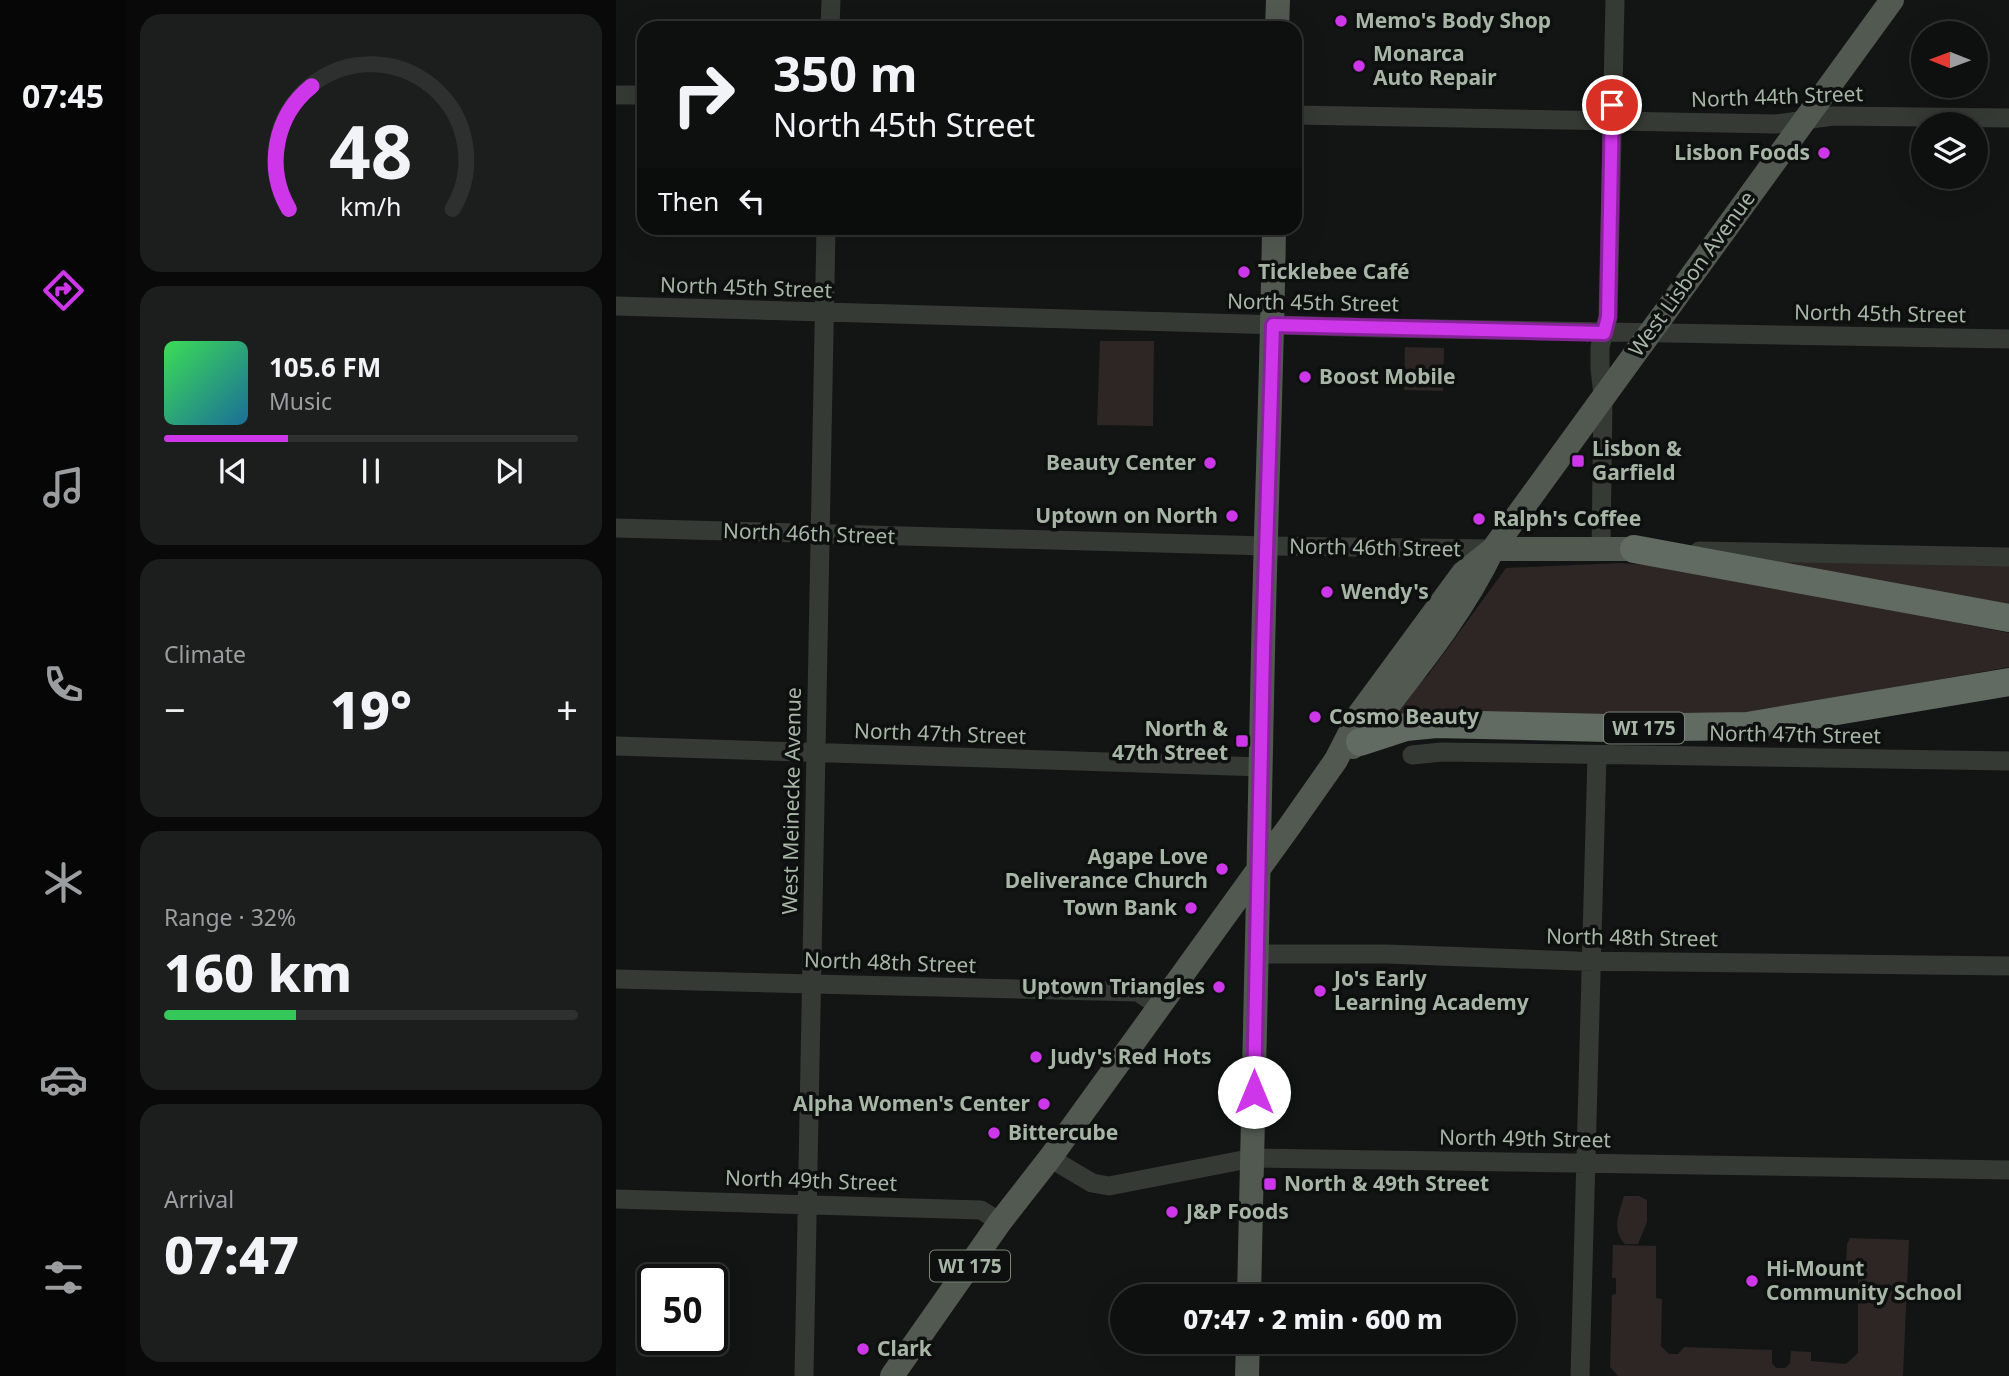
<!DOCTYPE html>
<meta charset="utf-8">
<style>
:root{--surface:#0e100f;--page:#1c1e1d;--text:#f1f3f6;--muted:#9b9d9e;--line:#2e302f;--accent:#ce36ea}
body{margin:0;font-family:"Noto Sans",sans-serif;background:var(--page);color:var(--text);height:100vh;display:flex;flex-direction:column;font-size:26px;white-space:nowrap}
*{box-sizing:border-box;margin:0}
p{font-size:23px;color:var(--muted)}
.icon{flex:none;width:38px;height:38px;fill:none;stroke:currentColor;stroke-width:2;stroke-linecap:round;stroke-linejoin:round}
.map{position:relative;flex:1;overflow:hidden}
.drawer{display:flex;flex-direction:column;gap:14px;padding:14px;background:#080908;width:490px}
.drawer>*{flex:none}
.guide{position:absolute;left:21px;top:21px;width:665px;height:214px;border-radius:21px;box-shadow:0 7px 28px #0002,0 0 0 2px var(--line);background:#0e100f;color:var(--text);overflow:hidden}
.needle{width:46px;rotate:271deg}
.buttons{position:absolute;left:1295px;top:21px;display:grid;gap:14px}
.buttons a{display:grid;place-items:center;width:77px;height:77px;border-radius:50%;background:var(--surface);box-shadow:0 7px 28px #0002,0 0 0 2px var(--line);font-size:35px}
.speed{position:absolute;left:21px;top:1264px;display:flex;gap:14px;font-size:35px;font-weight:700;text-align:center}
.speed>*{display:grid;place-content:center;width:91px;height:91px;border-radius:50%;background:var(--surface);box-shadow:0 7px 28px #0002,0 0 0 2px var(--line);line-height:1}
.speed .limit{border:4px solid #111;border-radius:10px;background:#fff;color:#111}
.pin{position:absolute;display:grid;place-items:center;width:60px;height:60px;color:#fff;margin:-30px;border:4px solid #fff;border-radius:50%;box-shadow:0 2px 7px #0007}
.me{position:absolute;width:77px;margin:-38px;rotate:0deg;stroke-linejoin:round;filter:drop-shadow(0 0 5px #0008)}
.turn{display:flex;align-items:center;gap:24px;height:147px;padding:0 21px;font-size:32px}
.turn .icon{width:91px;height:91px;stroke-width:2.5}
.turn b{display:block;font-size:49px;line-height:60px}
.then{display:flex;align-items:center;height:66px;padding:0 21px;background:#0003;gap:14px;font-size:26px}
.big{font-size:52px;font-weight:800;line-height:1.1}
.drawer .widget{flex:1;display:flex;flex-direction:column;justify-content:center;gap:10px;min-width:0;padding:0 24px;border-radius:21px;background:var(--page)}
.drawer .dial{align-items:center;gap:0}
.dial svg{height:182px;overflow:visible;fill:none;stroke:var(--line);stroke-width:7;stroke-linecap:round;text-anchor:middle}
.dial text{fill:var(--text);stroke:none}
.song{display:flex;align-items:center;gap:21px}
.cover{width:84px;height:84px;border-radius:10px;background:linear-gradient(135deg,hsl(130 70% 55%),hsl(200 70% 35%))}
.played{height:7px;border-radius:4px;background:linear-gradient(90deg,var(--accent) 30%,var(--line) 30%)}
.keys{display:flex;justify-content:space-around;direction:ltr}
.heat{display:flex;justify-content:space-between;align-items:center;font-size:38px;direction:ltr}
.charge{height:10px;border-radius:5px;background:linear-gradient(90deg,#34c759 32%,var(--line) 0)}
.trip{position:absolute;left:494px;top:1284px;width:406px;height:70px;border-radius:35px;background:var(--surface);box-shadow:0 7px 28px #0002,0 0 0 2px var(--line);font-weight:800;line-height:70px;text-align:center}
main{display:flex;flex:1;min-height:0}
.tabs{display:flex;flex-direction:column;width:126px;justify-content:space-around;align-items:center;background:#060606;color:var(--muted)}
.tabs .icon{width:49px;height:49px}
.tabs .on{color:var(--accent)}
.tabs b{font-size:32px;color:var(--text)}
.map>svg:first-child{display:block}
</style>
<main>
<nav class="tabs">
<b>07:45</b>
<svg class="icon on" aria-label="directions" viewBox="0 0 24 24"><path d="M12 3l9 9-9 9-9-9zM9 14v-3h6M13 9l2 2-2 2"/></svg>
<svg class="icon" aria-label="music" viewBox="0 0 24 24"><path d="M9 18V5l10-2v13"/><circle cx="6" cy="18" r="3"/><circle cx="16" cy="16" r="3"/></svg>
<svg class="icon" aria-label="phone" viewBox="0 0 24 24"><path d="M5 4h4l2 5-3 2q2 4 5 5l2-3 5 2v4C11 20 4 13 5 4z"/></svg>
<svg class="icon" aria-label="climate" viewBox="0 0 24 24"><path d="M12 3v18M4 7l16 10M4 17L20 7"/></svg>
<svg class="icon" aria-label="car" viewBox="0 0 24 24"><path d="M5 17H2v-5l4-1 3-4h7l3 4 3 1v5h-3M9 17h6M6 11h13"/><circle cx="7" cy="17" r="2"/><circle cx="17" cy="17" r="2"/></svg>
<svg class="icon" aria-label="filters" viewBox="0 0 24 24"><path d="M4 7h16M4 17h16"/><circle cx="9" cy="7" r="2"/><circle cx="15" cy="17" r="2"/></svg>
</nav>
<section class="drawer">
<div class="widget dial"><svg viewBox="0 0 100 80">
<path d="M14 69A42 42 0 1 1 86 69"/>
<path d="M14 69A42 42 0 0 1 24 15" stroke="#ce36ea"/>
<text x="50" y="56" font-size="32" font-weight="700">48</text>
<text x="50" y="72" font-size="11">km/h</text>
</svg></div>
<div class="widget">
<div class="song"><i class="cover"></i><div><b>105.6 FM</b><p>Music</p></div></div>
<div class="played"></div>
<div class="keys"><svg class="icon" aria-label="previous" viewBox="0 0 24 24"><path d="M18 5L8 12l10 7zM5 5v14"/></svg><svg class="icon" aria-label="pause" viewBox="0 0 24 24"><path d="M8 5v14M16 5v14"/></svg><svg class="icon" aria-label="next" viewBox="0 0 24 24"><path d="M6 5l10 7-10 7zM19 5v14"/></svg></div>
</div>
<div class="widget"><p>Climate</p>
<div class="heat"><a>−</a><b class="big">19°</b><a>+</a></div>
</div>
<div class="widget"><p>Range · 32%</p><b class="big">160 km</b><div class="charge"></div></div>
<div class="widget"><p>Arrival</p><b class="big">07:47</b></div>
</section>
<div class="map">
<svg width="1393" height="1376" viewBox="0 0 1393 1376">
<rect width="100%" height="100%" fill="#131514"/>
<path fill="#2d2624" d="M484,341H538L537,426L481,425Z
M789,347L828,348L827,391L788,390Z
M1114,556L1393,562V607Z
M1004,563L1058,567L1393,633V667L1118,716L771,719L812,675L890,568Z
M1008,1196H1023L1031,1200V1222L1022,1244H1009C995,1229 1003,1214 1008,1196Z
M1234,1238L1293,1240L1287,1376H1002L994,1367L996,1295L1000,1294V1278H996L997,1245L1040,1246V1298L1046,1299L1045,1346L1053,1354H1062L1068,1347L1156,1350V1363L1160,1368H1169L1174,1363L1175,1351L1195,1352V1361L1230,1364L1242,1353V1265H1230L1231,1244Z"/>
<g fill="none" stroke-linecap="round" stroke-linejoin="round">
<path stroke="#353a35" stroke-width="19" d="M214,28L215,0
M0,95H28
M679,115L1160,124L1217,116L1393,118
M0,306L765,328L1393,339
M0,528L650,546L877,549
M985,550L987,395L984,369V347L992,317L999,0
M1083,551L1393,557
M0,746L646,767
M796,755L826,752L1393,761
M639,954H770L961,961L1393,966
M0,979L522,992L543,1006
M434,1158L476,1183L493,1186L637,1158L1393,1170
M0,1199L365,1210L384,1222
M188,1376L210,228
M964,1376L981,755"/>
<path stroke="#515951" stroke-width="24" d="M661,28L662,0
M877,549H1018
M737,747L744,742C791,680 844,619 877,549L1276,0
M633,1297C639,1082 642,867 647,652C650,510 656,369 658,228
M276,1376L384,1222L434,1158L673,827L720,760L744,713L847,573L877,549
M631,1376L632,1342"/>
<path stroke="#626b61" stroke-width="28" d="M1018,549L1393,618
M744,742L790,727L820,724L992,728L1131,726L1393,682"/>
</g>
<g fill="none" stroke-linecap="round" stroke-linejoin="round">
<defs>
<path id="route" d="M638,1092L647,650L657,325L988,333L992,317L996,105"/>
</defs>
<use href="#route" stroke="#862398" stroke-width="18"/>
<use href="#route" stroke="#ce36ea" stroke-width="12"/>
</g>
<g fill="#ce36ea" stroke="#0e100f" stroke-width="2.5">
<circle cx="725" cy="21" r="7"/>
<circle cx="743" cy="66" r="7"/>
<circle cx="1208" cy="153" r="7"/>
<circle cx="628" cy="272" r="7"/>
<circle cx="689" cy="377" r="7"/>
<rect x="955" y="454" width="14" height="14" rx="3.5"/>
<circle cx="594" cy="463" r="7"/>
<circle cx="616" cy="516" r="7"/>
<circle cx="863" cy="519" r="7"/>
<circle cx="711" cy="592" r="7"/>
<circle cx="699" cy="717" r="7"/>
<rect x="619" y="734" width="14" height="14" rx="3.5"/>
<circle cx="606" cy="869" r="7"/>
<circle cx="575" cy="908" r="7"/>
<circle cx="603" cy="987" r="7"/>
<circle cx="704" cy="991" r="7"/>
<circle cx="420" cy="1057" r="7"/>
<circle cx="428" cy="1104" r="7"/>
<circle cx="378" cy="1133" r="7"/>
<rect x="647" y="1177" width="14" height="14" rx="3.5"/>
<circle cx="556" cy="1212" r="7"/>
<circle cx="1136" cy="1281" r="7"/>
<circle cx="247" cy="1349" r="7"/>
</g>
<g text-anchor="middle" stroke-width="7" stroke-linejoin="round" paint-order="stroke">
<g fill="#0e100f" stroke="#798479" stroke-width="2">
<rect x="988" y="712.5" width="80" height="31" rx="5"/>
<rect x="314" y="1250.5" width="80" height="31" rx="5"/>
</g>
<g font-size="19" font-weight="bold" fill="#a7b5a6">
<text x="1028" y="735">WI 175</text>
<text x="354" y="1273">WI 175</text>
</g>
<g font-size="21" font-weight="bold" fill="#a7b5a6" stroke="#0e100f" text-anchor="start">
<text x="739" y="28">Memo's Body Shop</text>
<text x="757" y="61">Monarca<tspan x="757" dy="24">Auto Repair</tspan></text>
<text x="1194" y="160" text-anchor="end">Lisbon Foods</text>
<text x="642" y="279">Ticklebee Café</text>
<text x="703" y="384">Boost Mobile</text>
<text x="976" y="456">Lisbon &amp;<tspan x="976" dy="24">Garfield</tspan></text>
<text x="580" y="470" text-anchor="end">Beauty Center</text>
<text x="602" y="523" text-anchor="end">Uptown on North</text>
<text x="877" y="526">Ralph's Coffee</text>
<text x="725" y="599">Wendy's</text>
<text x="713" y="724">Cosmo Beauty</text>
<text x="612" y="736" text-anchor="end">North &amp;<tspan x="612" dy="24">47th Street</tspan></text>
<text x="592" y="864" text-anchor="end">Agape Love<tspan x="592" dy="24">Deliverance Church</tspan></text>
<text x="561" y="915" text-anchor="end">Town Bank</text>
<text x="718" y="986">Jo's Early<tspan x="718" dy="24">Learning Academy</tspan></text>
<text x="589" y="994" text-anchor="end">Uptown Triangles</text>
<text x="434" y="1064">Judy's Red Hots</text>
<text x="414" y="1111" text-anchor="end">Alpha Women's Center</text>
<text x="392" y="1140">Bittercube</text>
<text x="668" y="1191">North &amp; 49th Street</text>
<text x="570" y="1219">J&amp;P Foods</text>
<text x="1150" y="1276">Hi-Mount<tspan x="1150" dy="24">Community School</tspan></text>
<text x="261" y="1356">Clark</text>
</g>
<g font-size="21" fill="#a7b5a6" stroke="#0e100f">
<text transform="translate(1161 97) rotate(-2)" y="7">North 44th Street</text>
<text transform="translate(1076 274) rotate(-54)" y="7">West Lisbon Avenue</text>
<text transform="translate(130 288) rotate(2)" y="7">North 45th Street</text>
<text transform="translate(697 303) rotate(1)" y="7">North 45th Street</text>
<text transform="translate(1264 314) rotate(1)" y="7">North 45th Street</text>
<text transform="translate(193 534) rotate(2)" y="7">North 46th Street</text>
<text transform="translate(759 548) rotate(1)" y="7">North 46th Street</text>
<text transform="translate(324 734) rotate(2)" y="7">North 47th Street</text>
<text transform="translate(1179 735) rotate(1)" y="7">North 47th Street</text>
<text transform="translate(176 801) rotate(-89)" y="7">West Meinecke Avenue</text>
<text transform="translate(1016 938) rotate(1)" y="7">North 48th Street</text>
<text transform="translate(274 963) rotate(2)" y="7">North 48th Street</text>
<text transform="translate(909 1139) rotate(1)" y="7">North 49th Street</text>
<text transform="translate(195 1181) rotate(2)" y="7">North 49th Street</text>
</g>
</g>
</svg>
<div class="buttons">
<a><svg class="needle" viewBox="-14 -14 28 28"><path d="M0-13l5 13h-10z" fill="#e53935"/><path d="M0 13l5-13h-10z" fill="#9b9d9e"/></svg></a>
<a><svg class="icon" aria-label="layers" viewBox="0 0 24 24"><path d="M12 4l9 5-9 5-9-5zM3 14l9 5 9-5"/></svg></a>
</div>
<div class="speed"><div class="limit">50</div></div>
<div class="pin" style="left:996px;top:105px;background:#d93025"><svg class="icon" aria-label="arrive" viewBox="0 0 24 24"><path d="M6 21V4h12l-3 4 3 4H6"/></svg></div>
<svg class="me" style="left:638px;top:1092px" viewBox="-20 -20 40 40"><circle r="19" fill="#fff"/><path d="M0-13L10 11 0 6-10 11z" fill="#ce36ea"/></svg>
<div class="trip">07:47 · 2 min · 600 m</div>
<div class="guide">
<div class="turn"><svg class="icon" aria-label="right" viewBox="0 0 24 24"><path d="M7 20v-9h11M14 6l5 5-5 5"/></svg><div><b>350 m</b>North 45th Street</div></div>
<div class="then">Then<svg class="icon" aria-label="left" viewBox="0 0 24 24"><path d="M17 20v-9H6M10 6l-5 5 5 5"/></svg></div>
</div>
</div>
</main>
